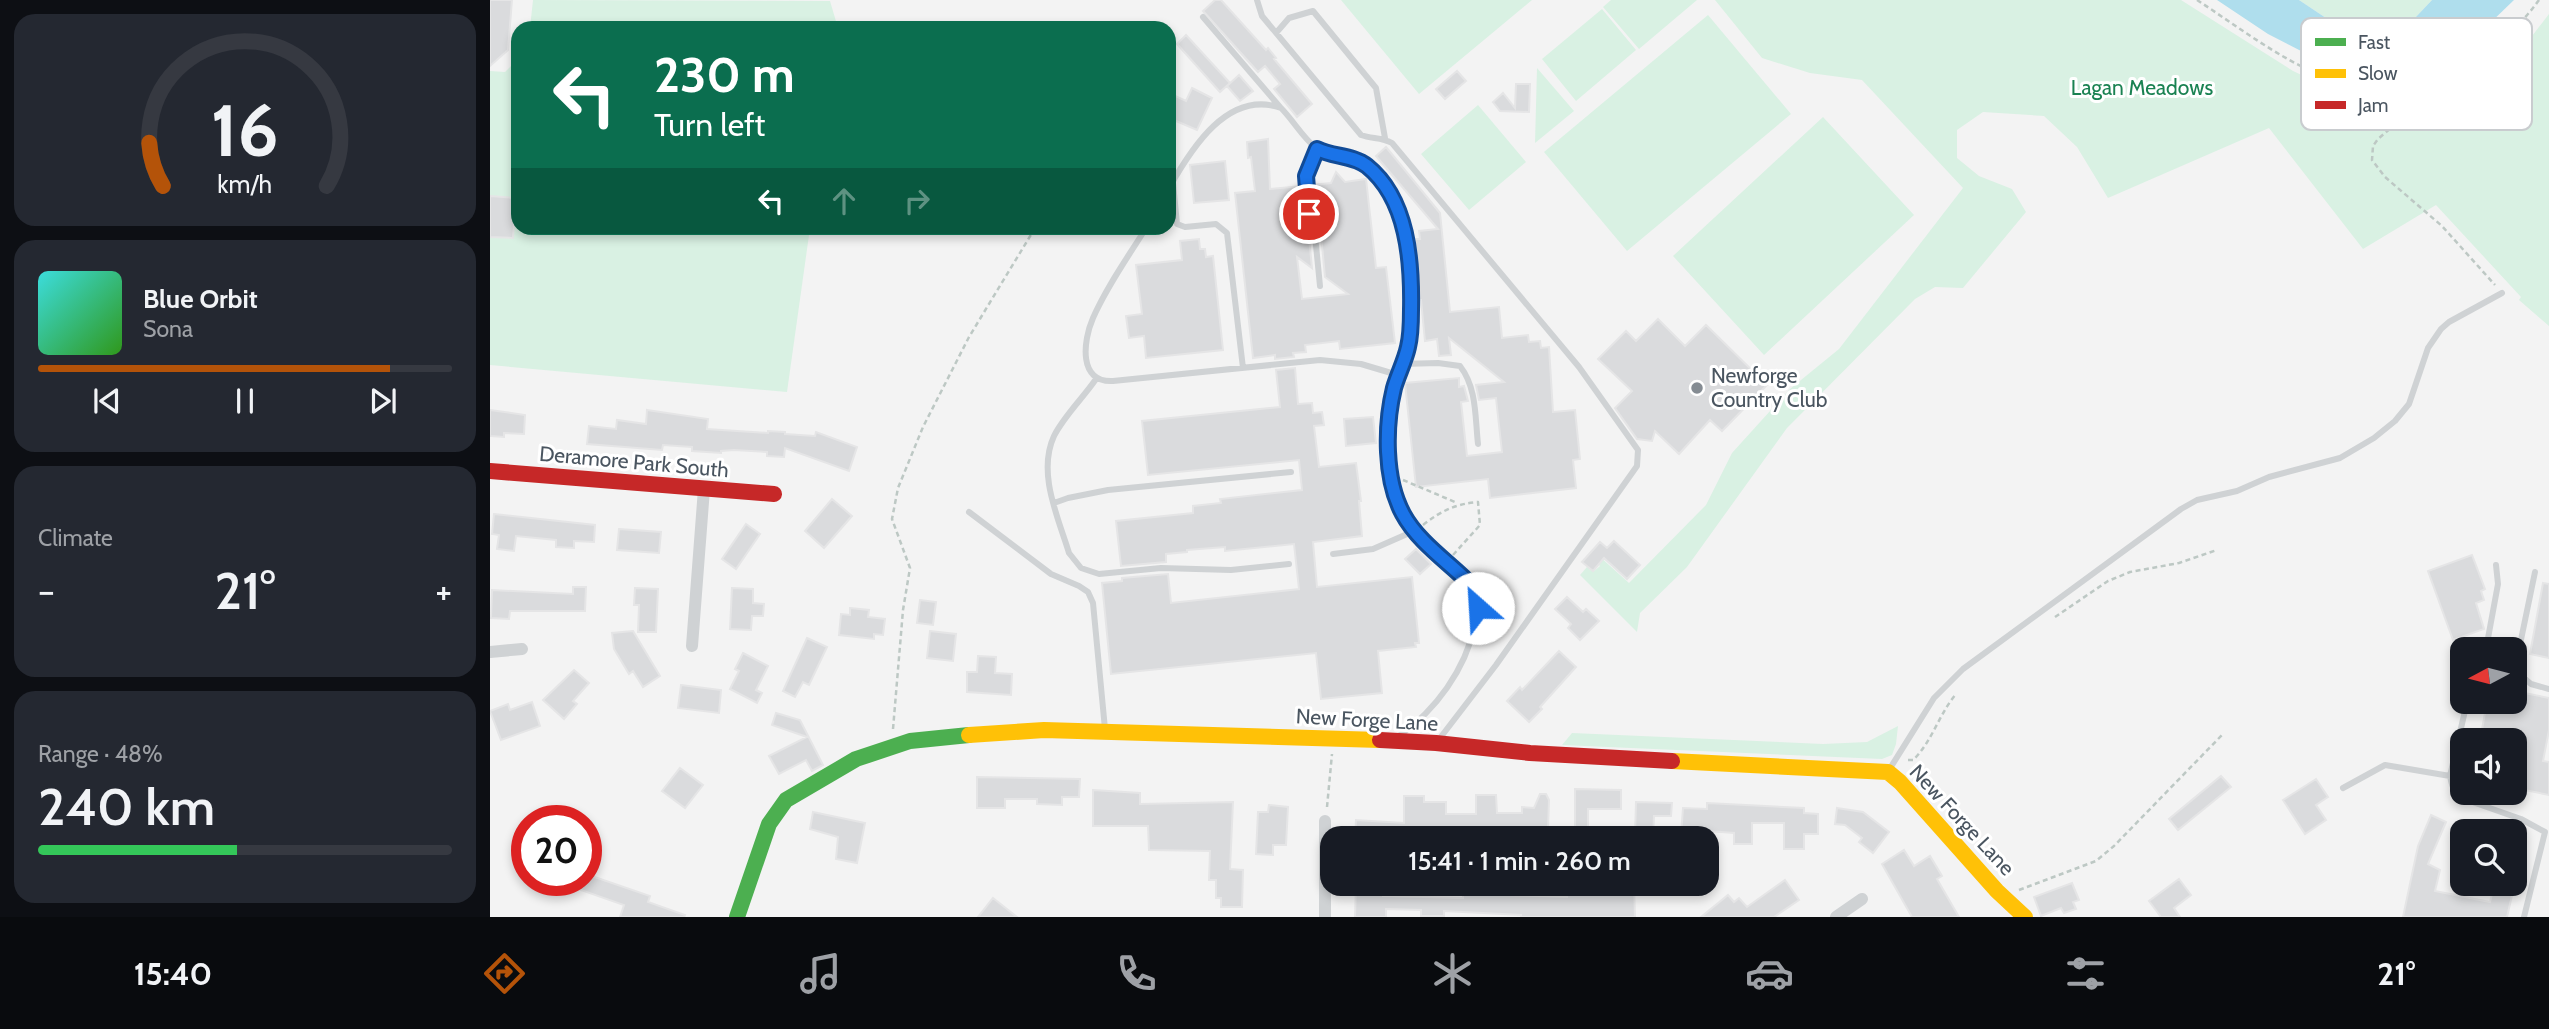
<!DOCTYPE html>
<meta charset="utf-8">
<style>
:root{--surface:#171b24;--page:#242831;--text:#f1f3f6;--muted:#9ea1a6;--line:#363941;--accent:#b45309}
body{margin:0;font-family:Cabin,sans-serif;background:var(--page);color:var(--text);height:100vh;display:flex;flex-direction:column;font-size:26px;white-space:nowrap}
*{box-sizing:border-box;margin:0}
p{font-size:23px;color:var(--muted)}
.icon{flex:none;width:38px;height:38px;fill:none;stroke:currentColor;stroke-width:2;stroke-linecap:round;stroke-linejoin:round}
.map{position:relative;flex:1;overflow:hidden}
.side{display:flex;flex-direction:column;gap:14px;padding:14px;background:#0d0f14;width:490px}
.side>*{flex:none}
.banner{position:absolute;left:21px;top:21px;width:665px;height:214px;border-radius:21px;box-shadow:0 4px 10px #0003;background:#0b6e4f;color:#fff;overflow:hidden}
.needle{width:46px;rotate:263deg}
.controls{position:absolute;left:1960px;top:637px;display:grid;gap:14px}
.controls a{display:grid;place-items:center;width:77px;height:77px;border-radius:14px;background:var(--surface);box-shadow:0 4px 10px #0003;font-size:35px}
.speed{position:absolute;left:21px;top:805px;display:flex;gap:14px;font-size:35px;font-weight:700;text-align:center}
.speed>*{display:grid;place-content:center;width:91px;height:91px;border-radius:50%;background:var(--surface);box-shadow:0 4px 10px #0003;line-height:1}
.speed .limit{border:10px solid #d22;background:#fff;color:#111}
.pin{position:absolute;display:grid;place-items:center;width:60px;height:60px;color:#fff;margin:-30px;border:4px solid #fff;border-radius:50%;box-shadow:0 2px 7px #0007}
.me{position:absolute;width:77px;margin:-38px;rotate:334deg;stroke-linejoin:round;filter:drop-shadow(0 0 5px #0008)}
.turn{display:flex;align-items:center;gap:24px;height:147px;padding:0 28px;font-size:32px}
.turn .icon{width:91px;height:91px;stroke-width:2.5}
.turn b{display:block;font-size:49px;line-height:60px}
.lanes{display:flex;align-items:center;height:66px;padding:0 28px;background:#0003;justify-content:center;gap:35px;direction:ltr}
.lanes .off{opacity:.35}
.big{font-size:52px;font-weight:600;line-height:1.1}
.side .tile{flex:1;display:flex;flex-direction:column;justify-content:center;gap:10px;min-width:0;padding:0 24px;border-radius:21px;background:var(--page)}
.side .dial{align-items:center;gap:0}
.dial svg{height:182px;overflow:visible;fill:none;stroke:var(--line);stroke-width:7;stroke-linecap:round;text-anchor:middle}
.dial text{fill:var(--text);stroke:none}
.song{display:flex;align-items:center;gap:21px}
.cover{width:84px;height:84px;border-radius:10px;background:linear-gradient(135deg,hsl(180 70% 55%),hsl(110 70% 35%))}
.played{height:7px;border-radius:4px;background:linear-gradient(90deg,var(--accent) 85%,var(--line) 85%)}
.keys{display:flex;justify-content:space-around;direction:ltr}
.heat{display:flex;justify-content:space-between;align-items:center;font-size:38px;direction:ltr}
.charge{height:10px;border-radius:5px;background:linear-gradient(90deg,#34c759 48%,var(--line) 0)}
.trip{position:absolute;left:830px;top:826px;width:399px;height:70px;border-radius:21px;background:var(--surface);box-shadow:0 4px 10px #0003;font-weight:600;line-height:70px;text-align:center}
.tab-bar{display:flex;height:112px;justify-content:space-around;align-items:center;background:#090b0e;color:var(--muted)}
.tab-bar .icon{width:49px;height:49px}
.tab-bar .active{color:var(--accent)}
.tab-bar b{font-size:32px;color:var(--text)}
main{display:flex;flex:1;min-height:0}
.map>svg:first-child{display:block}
</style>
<main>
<section class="side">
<div class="tile dial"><svg viewBox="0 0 100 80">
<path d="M14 69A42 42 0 1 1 86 69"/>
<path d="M14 69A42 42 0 0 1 8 50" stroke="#b45309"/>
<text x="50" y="56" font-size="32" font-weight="700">16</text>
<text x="50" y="72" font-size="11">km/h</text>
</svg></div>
<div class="tile">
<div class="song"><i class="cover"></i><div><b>Blue Orbit</b><p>Sona</p></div></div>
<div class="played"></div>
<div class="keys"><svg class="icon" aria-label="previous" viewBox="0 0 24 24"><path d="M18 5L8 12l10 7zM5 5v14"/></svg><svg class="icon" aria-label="pause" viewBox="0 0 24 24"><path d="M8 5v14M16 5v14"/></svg><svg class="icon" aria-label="next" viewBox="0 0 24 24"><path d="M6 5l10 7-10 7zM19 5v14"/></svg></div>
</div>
<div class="tile"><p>Climate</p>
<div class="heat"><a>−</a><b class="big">21°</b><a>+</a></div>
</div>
<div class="tile"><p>Range · 48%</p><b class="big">240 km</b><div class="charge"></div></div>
</section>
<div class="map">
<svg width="2059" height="917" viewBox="0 0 2059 917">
<rect width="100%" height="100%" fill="#f3f3f3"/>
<path fill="#d9f1e3" d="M43,0L340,1L348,28H40Z
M851,0H1042L929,94Z
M1121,0H1207L1149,49L1113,7Z
M1225,0H1691L1803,71L1850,93L1902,98L1957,88L1993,75L2039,40L2059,14V326L2029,300L2031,297L1946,205L1873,249L1779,128L1618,198L1587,147L1554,116L1493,112L1467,130V158L1489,176L1522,189L1536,212L1473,288L1445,287L1425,299L1297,428L1197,567L1150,613L1147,632L1090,575L1097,567L1103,572L1110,566L1104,560L1109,556L1139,583L1216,505L1242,453L1300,389L1349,349L1473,188L1372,80L1320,73L1272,58Z
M1809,0H1942L1924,19L1891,36L1851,28Z
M1112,9L1146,50L1086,101L1052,59Z
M1218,15L1301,114L1137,251L1054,152Z
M28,59V228H320L297,392L0,365V71L15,72Z
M1047,68L1084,111L1045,143Z
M988,105L1036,162L979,210L931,154Z
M1333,117L1424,215L1274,355L1183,256Z
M1408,726L1406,744L1402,755L1392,759L1072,745L1082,733L1333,744L1377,742Z"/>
<path fill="#afdeed" d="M1727,0H1809L1851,28L1891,36L1924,19L1942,0H2024L1970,52L1946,69L1924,76L1893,77L1848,70L1778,34Z"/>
<path fill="#dadbdd" stroke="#e5e5e6" stroke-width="2" d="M0,0H22L18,50L0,66Z
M725,0H731L776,50L778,48L786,58L784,59L822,104L807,117L784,89L790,84L775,66L768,72L713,11Z
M696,35L740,83L730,92L687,44Z
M967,71L976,81L955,99L946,89Z
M749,75L763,91L750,101L737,86Z
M1026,84H1040L1039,112L1010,111L1003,102L1013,93L1025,108Z
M702,88L722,98L707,130L679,118V93L696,101Z
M778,139L780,189L811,186L813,215L818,227L822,268L807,257L812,299L858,294L835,277L830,224L825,213L822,185L841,183L846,172L855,182L876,179L886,268L896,267L905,343L850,349L849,341L815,345L816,352L803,353L804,357L785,359V355L763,358L745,193L765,191L761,157L758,158L757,142Z
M896,147L950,213L960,312L1009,307L1012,338L1038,335L1039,342L1050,341L1051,348L1059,347L1063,412L1085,410L1090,459L1083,460L1086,488L1000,498L998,479L926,487L915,383L969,378V387L974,386L978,401L971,402L977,456L1012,452L1006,398L989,400L986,385L1014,382L959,338L961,355L949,356L947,339L935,341L931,300H928L925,239H930L929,231L948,229L886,156Z
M735,161L739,200L704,203L700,165Z
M0,196L26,198L23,238L0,237Z
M709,239L710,249H715L716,257L723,256L733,350L656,358L654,336L639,338L636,316L652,314L646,265L692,260L690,241Z
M1168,319L1195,346L1216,325L1277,385L1232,431L1220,420L1189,454L1165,431L1162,441L1147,439L1125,408L1142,391L1108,359L1136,331L1146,341Z
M805,368L808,404L822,403L823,413L832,412L834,425L824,426L829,467L866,463L871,501H869L872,536L823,542L827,587L922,577L929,643H925L926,647L888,651L892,693L831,699L826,653L621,674L612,583L632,581V578L678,574L681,603L809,589L804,544L735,551V547L697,550V552L676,554V562L631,566L626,521L703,513V506L731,503L730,499L812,490L809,460L658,475L652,421L790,407L786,370Z
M0,410L35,415L34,434L14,433V437L0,436Z
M157,410L218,419L217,429L278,433V431L295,432V434L325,436L326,432L367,447L359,471L295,448L294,457L277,456V452L244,450L231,451V453L202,451V447L173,445L172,450L97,444L99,426L126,429L127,420L156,424Z
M883,417L886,443L856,446L854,419Z
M342,499L362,516L334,548L315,531Z
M4,514L105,525L104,542L84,541V548L66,547V540L26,536L24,551L7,549L9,535L2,534Z
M256,524L270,534L246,569L232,559Z
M129,529L171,532L169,553L127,550Z
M1124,541L1150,565L1137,579L1114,558L1103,571L1092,562L1110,542L1117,548Z
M926,549L941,564L930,574L915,559Z
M1982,555L1995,589L1991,591L1994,600L1986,603L1994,629L1963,640L1938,571Z
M2053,583L2059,584V658L2040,654Z
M83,587H96L95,611H20L19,619L1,618L2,590L83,594Z
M145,588L168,589L166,632H148L149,605H144Z
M242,588L263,589V603L274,604L273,616H262L261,630L240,629Z
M1077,597L1093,612L1096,609L1109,621L1090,640L1078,628L1081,624L1065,609Z
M430,600L446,602L443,625L427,623Z
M360,608L379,610L378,617L395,619L393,635L384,634V639L349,635L351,614L360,615Z
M143,631L170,676L153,687L143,671L139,674L124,649L122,633Z
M440,631L466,634L463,661L437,658Z
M317,638L337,647L319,685L313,682L305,697L293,691Z
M1069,651L1086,667L1050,707L1052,709L1039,722L1017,701L1030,687L1032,690Z
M253,653L278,666L266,690L272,693L267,703L240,689L249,671L245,669Z
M488,656L506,657L505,673L522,674L521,695L477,692V672H487Z
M84,670L99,683L83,701L87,704L74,719L53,700Z
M191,685L231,690L229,713L188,708Z
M2025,691L2059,698V730L2053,761L2059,762V795L2025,788V740H1990L1997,702H2025Z
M42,702L50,726L11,740L0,711L18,704L20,710Z
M286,713L310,720L333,765L322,771L316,760L289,774L279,756L317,737L282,725Z
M190,768L213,785L195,808L172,791Z
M1731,776L1741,787L1688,830L1679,819Z
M487,777L590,779L589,797H572V805L547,804V799H515V808H487Z
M1826,779L1838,797L1826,805L1836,820L1815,834L1793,800Z
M1085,789L1131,790V809H1098V833H1085Z
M603,790L650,793V804L743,802L740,869L753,870L752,907H731V898H726V880H719L720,851L659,850L658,826H603Z
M1050,794H1056L1059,800L1058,829H1049V832L996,829L956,831V838H865L866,820L914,823V796H934V802H956V814H986V795H1006L1007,813H1032V807L1044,808Z
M1146,802L1182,803L1181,816H1164L1163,837L1145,836Z
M1217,803L1314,808V813L1328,814V834H1314V849H1294V823H1262V844H1244V833L1218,831V836L1191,835L1193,808L1217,809Z
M779,805L798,807L796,845H783V855L766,854L768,812H778Z
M1347,808L1373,812L1399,832L1383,853L1369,842L1372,838L1355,825L1345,824Z
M323,812L375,823L367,863L346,859L348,837L320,829Z
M1941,815L1956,822L1938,864L1950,870L1945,891L2000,902L2004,886L2023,891L2017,917H1913L1928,846Z
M1414,850L1424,866L1440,856L1452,876L1447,879L1469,917H1422L1392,864Z
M96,874L160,896L158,902L195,915L194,917H130L134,905L68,882L69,880H96Z
M1689,879L1701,895L1684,908L1690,917H1671L1659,901Z
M1295,880L1309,900L1284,917H1211L1238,895L1244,902L1249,898L1257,907Z
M1582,883L1589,900L1583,902L1586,909L1574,913L1571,908L1551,916L1544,897Z
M866,884H894L893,896L973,898V890L1004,891V888H1020L1019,895L1077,897V884H1144L1145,917H1031V915L954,911V916H931V910L896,909V917H865Z
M503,898L527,917H488Z"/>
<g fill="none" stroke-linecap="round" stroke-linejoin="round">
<path stroke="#bdc8c4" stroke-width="2.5" stroke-dasharray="5 3.5" stroke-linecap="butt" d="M1707,0C1787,52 1865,122 1964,73C1998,56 2027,30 2049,0
M1934,85L1935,95L1932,101L1888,139L1883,146L1882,160L1895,177L1952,226L2005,285
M913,480L965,502L967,504
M933,525C951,511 965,504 988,502L990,525L963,555
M1565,617L1618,581L1640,572L1689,563L1727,550
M403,729L413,610L420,568L402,519L408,488L433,427L479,337L545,228
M1418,760H1423C1442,742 1449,714 1466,694
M837,807L842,754
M1529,890L1606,861L1624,846L1732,735"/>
<path stroke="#cfd2d4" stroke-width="6" d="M767,0L772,16L871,135C882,139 892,137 902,143L1089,367L1148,450L1147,466L1006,665L947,742
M713,17L790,107
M786,33L799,18L823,11L886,88L895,138
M827,149L817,169L816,183L819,214L824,225L830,286
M683,183L687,224L695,227L726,224L737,233L753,368
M679,188C701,149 738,89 791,108C803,120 813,138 826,148C852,167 869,148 893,185C921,226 928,296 919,344C916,360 907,374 904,389C896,427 894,480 913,514C927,540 954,560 975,579C980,585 985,591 987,598C989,607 987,616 985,625C975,670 946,710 909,736
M656,228C638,257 617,286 603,318C593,341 588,383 623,381L830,360L871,364L908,375
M912,364L948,363L970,366C987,388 985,417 988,444
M606,379C593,398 574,416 564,436C547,473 568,517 579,553L591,568L609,574L671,568L741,570L799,564
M564,503L578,498L618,490L801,472
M479,512L561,574L589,586L598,592L603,603L615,729
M843,554L883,549L924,531
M2045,572L2027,659L2034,678L2041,684L2059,689
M1996,649L2008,584L2006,565
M1977,702L1960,776C1962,787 1964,793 1974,799L2031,819L2055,832L2034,917
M1399,770L1444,698L1473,669L1691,509L1707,500L1747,491L1779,477L1850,458L1884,438L1905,421L1919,404L1938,348L1951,329L1959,322L2012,293
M1853,788L1895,765L1960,776"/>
<path stroke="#cfd2d4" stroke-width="12" d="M202,646L214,489
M0,652L32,649
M835,917V821
M1346,917L1372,899"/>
<path stroke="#4caf50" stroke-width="16" d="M247,917L279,824L296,800L366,759L420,741L479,735"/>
<path stroke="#ffc107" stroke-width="16" d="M479,735L554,730L890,740
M1182,761L1398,772L1410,782L1507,891L1535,917"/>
<path stroke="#c62828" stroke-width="16" d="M0,471L284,494
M890,740L946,743L1040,753L1182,761"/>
</g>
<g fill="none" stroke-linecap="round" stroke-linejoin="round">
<defs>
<path id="route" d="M819,214L816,176L827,149C843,157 863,155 877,166C918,199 922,262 921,310C921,322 921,335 918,347C915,361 908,374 904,388C895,425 894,479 913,514C927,540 954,559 975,579L984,590L988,608"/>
</defs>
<use href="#route" stroke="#114b97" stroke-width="18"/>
<use href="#route" stroke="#1a73e8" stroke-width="12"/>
</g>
<circle fill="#858c93" stroke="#fff" stroke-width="2.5" cx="1207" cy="388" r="7"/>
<g text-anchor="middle" stroke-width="6" stroke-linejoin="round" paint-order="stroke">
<g font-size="21" fill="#1a8252" stroke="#fff">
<text x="1652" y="95">Lagan Meadows</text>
</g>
<g font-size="21" fill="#4a5560" stroke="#fff" text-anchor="start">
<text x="1221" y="383">Newforge<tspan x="1221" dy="24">Country Club</tspan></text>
</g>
<g font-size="21" fill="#4a5560" stroke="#fff">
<text transform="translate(144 462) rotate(5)" y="7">Deramore Park South</text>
<text transform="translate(877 720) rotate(3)" y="7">New Forge Lane</text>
<text transform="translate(1472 820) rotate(47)" y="7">New Forge Lane</text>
</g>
</g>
<rect x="1811" y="18" width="231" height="112" rx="10" fill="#fff" stroke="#c9cccf" stroke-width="2"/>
<rect x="1825" y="38" width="31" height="8" fill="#4caf50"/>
<rect x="1825" y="69" width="31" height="9" fill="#ffc107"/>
<rect x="1825" y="101" width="31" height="8" fill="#c62828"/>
<g font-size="19" fill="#4a5560">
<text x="1868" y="49">Fast</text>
<text x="1868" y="80">Slow</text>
<text x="1868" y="112">Jam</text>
</g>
</svg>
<div class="controls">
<a><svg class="needle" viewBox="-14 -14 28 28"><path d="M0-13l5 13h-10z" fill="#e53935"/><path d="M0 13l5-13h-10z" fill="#9ea1a6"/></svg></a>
<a><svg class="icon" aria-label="sound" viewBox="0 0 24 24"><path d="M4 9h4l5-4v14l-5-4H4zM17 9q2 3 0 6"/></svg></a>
<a><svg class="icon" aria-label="search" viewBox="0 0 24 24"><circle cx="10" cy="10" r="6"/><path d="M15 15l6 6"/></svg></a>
</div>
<div class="speed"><div class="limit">20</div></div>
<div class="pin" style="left:819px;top:214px;background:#d93025"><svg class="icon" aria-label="arrive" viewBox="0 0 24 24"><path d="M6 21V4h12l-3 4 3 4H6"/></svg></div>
<svg class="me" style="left:988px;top:608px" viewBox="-20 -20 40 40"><circle r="19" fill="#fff"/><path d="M0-13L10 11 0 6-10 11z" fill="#1a73e8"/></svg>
<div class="trip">15:41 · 1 min · 260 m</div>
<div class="banner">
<div class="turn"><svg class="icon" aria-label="left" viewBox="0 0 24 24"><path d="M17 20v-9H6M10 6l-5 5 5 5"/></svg><div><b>230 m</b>Turn left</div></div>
<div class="lanes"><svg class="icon" aria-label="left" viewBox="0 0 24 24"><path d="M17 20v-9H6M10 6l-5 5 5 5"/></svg><svg class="icon off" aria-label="ahead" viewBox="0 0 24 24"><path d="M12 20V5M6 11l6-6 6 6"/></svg><svg class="icon off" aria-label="right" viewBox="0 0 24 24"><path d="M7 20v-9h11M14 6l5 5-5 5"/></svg></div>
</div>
</div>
</main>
<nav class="tab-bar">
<b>15:40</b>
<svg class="icon active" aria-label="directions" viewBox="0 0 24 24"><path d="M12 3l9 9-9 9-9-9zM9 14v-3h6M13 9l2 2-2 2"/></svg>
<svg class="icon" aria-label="music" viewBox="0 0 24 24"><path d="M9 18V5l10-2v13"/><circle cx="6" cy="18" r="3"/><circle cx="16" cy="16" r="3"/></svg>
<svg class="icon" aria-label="phone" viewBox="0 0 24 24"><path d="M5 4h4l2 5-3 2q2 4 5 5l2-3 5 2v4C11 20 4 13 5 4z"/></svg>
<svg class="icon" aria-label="climate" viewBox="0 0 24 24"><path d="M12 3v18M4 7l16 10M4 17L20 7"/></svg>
<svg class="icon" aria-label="car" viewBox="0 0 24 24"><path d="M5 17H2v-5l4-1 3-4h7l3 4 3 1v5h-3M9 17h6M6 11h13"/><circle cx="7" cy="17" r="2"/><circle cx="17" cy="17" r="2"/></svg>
<svg class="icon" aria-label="filters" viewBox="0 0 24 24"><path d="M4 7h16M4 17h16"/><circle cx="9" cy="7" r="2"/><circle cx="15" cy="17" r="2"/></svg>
<b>21°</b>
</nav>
